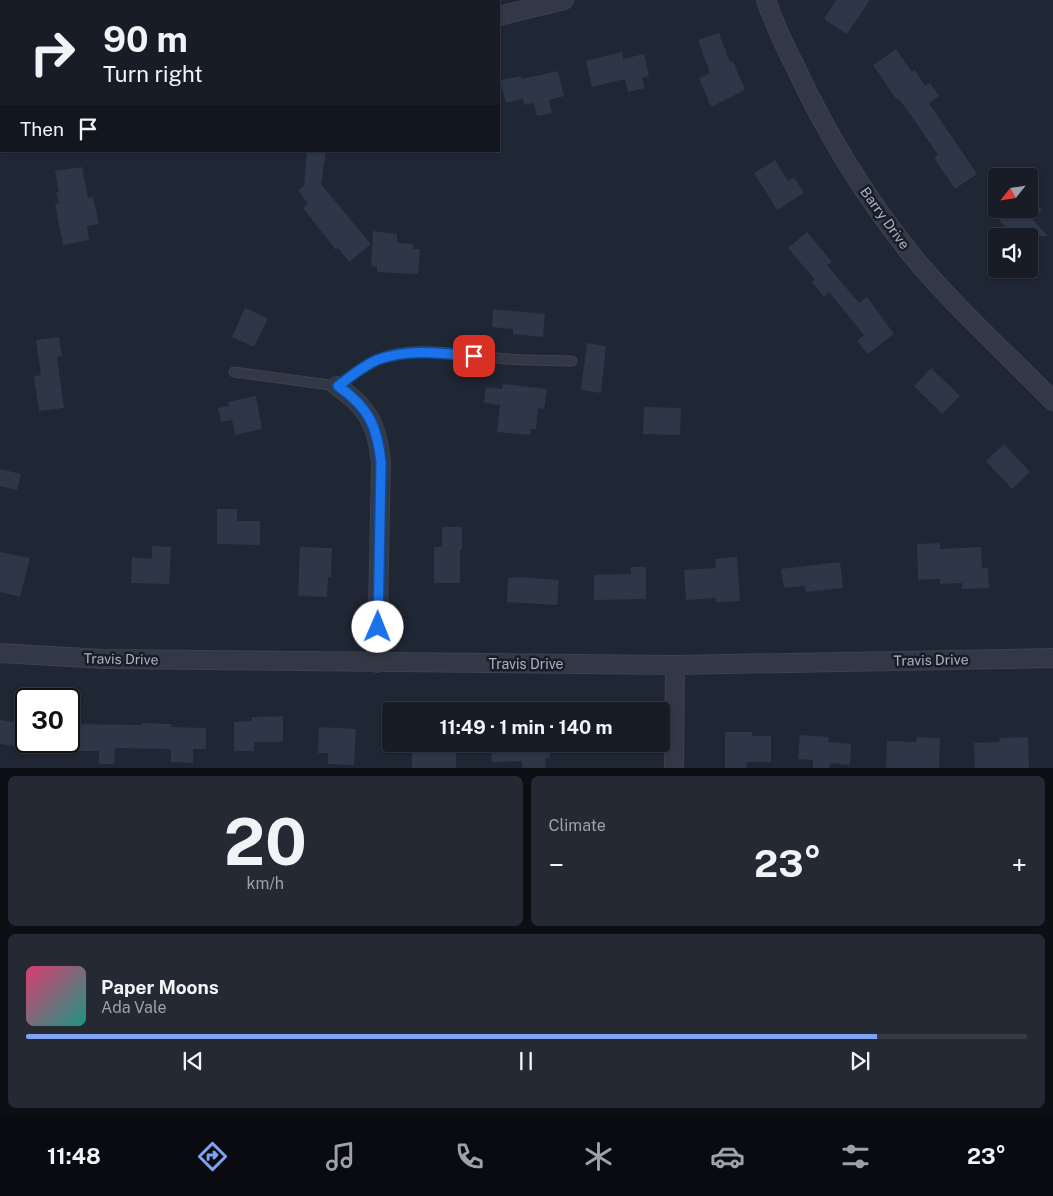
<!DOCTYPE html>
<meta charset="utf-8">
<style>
:root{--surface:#171c27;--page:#242933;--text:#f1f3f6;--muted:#9ea1a7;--line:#363a44;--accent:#7fa2f4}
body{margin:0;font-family:"Public Sans",sans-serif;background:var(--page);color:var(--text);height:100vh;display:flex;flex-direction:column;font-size:19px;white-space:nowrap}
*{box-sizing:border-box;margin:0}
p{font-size:16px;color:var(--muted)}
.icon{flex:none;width:28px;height:28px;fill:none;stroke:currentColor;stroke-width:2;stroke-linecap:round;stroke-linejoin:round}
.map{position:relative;height:768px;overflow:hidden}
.panel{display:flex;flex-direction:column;gap:8px;padding:8px;background:#0d0f15;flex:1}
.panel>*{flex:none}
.guide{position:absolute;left:0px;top:0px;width:500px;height:152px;box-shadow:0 1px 4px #0004,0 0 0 1px var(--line);background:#171c27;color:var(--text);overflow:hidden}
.needle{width:32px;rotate:240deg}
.buttons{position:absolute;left:988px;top:168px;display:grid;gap:10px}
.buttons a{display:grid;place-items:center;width:50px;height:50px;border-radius:5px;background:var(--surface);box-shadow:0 1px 4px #0004,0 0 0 1px var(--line);font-size:25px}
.speed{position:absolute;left:15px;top:688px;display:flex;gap:10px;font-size:25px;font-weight:700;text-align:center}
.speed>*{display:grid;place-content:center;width:65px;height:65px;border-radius:50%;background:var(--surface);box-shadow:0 1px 4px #0004,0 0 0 1px var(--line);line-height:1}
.speed .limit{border:2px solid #111;border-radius:8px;background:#fff;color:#111}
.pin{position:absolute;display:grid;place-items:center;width:42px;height:42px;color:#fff;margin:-21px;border-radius:10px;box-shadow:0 2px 8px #0006}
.me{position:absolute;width:55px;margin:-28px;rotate:1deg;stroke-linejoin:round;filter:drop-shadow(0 0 4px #0008)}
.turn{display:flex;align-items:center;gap:18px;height:105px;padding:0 20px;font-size:22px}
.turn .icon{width:65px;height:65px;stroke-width:2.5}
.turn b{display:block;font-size:35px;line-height:42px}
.then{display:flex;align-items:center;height:48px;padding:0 20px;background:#0003;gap:10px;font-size:19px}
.big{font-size:38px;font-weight:700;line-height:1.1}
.panel .tile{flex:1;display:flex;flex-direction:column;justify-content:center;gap:8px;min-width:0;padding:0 18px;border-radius:8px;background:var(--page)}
.panel .dial{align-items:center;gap:0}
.dial b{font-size:65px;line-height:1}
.song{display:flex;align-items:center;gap:15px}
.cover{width:60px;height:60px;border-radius:8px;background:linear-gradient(135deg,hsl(340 70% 55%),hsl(170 70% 35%))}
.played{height:5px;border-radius:2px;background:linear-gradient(90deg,var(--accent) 85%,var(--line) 85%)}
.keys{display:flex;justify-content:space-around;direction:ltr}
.heat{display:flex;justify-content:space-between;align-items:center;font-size:28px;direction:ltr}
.panel .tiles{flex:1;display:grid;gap:8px;grid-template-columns:1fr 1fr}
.tile:last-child{grid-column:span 2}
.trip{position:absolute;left:382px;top:702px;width:288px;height:50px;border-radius:5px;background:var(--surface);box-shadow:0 1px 4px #0004,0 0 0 1px var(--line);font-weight:700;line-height:50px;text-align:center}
.menu{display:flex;height:80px;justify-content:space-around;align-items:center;background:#090b10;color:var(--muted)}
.menu .icon{width:35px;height:35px}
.menu .selected{color:var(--accent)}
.menu b{font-size:22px;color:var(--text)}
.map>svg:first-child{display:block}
</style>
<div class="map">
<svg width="1053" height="769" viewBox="0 0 1053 769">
<rect width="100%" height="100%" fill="#1f2634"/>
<path fill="#2e3748" d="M836,0H870L847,34L824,19Z
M719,33L730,62L733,61L745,90L711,107L699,78L710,73L698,40Z
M896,49L912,72L915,70L925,86L930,83L939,96L929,103L977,174L955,189L934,158L938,155L911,115L898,98L896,99L873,65Z
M622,52L623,59L644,54L649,76L642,78L645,88L628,92L625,79L592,87L586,61Z
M558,71L564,96L549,100L552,113L537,116L534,103L524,105L523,99L506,103L500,80L521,76L522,79Z
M307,151H326L321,184L371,244L349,262L338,248L336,250L303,208L308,204L298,190L304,186Z
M775,160L788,181L794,177L804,193L777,210L754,173Z
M82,167L88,198L93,197L99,224L87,226L89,240L63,245L55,204L59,203L56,192H59L55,171Z
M1031,199L1042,210L1032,219L1048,236H1014L989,209H1029V201Z
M373,231L397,234V243L413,244V249H420L418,274L377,272V267L371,266Z
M807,232L832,262L827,265L859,303L867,297L894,334L868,354L857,341L864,335L829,292L824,297L812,282L815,280L788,248Z
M245,308L268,318L254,347L232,337Z
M493,309L545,314L543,337L513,334V329L492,327Z
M59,337L62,356L57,357L64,408L39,411L34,376L41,375L36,340Z
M587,343L606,346L601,393L581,390Z
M931,368L960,396L942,414L914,386Z
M503,384L547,389L544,409L538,408L536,429H531L530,435L497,432L500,405L484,403L486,387L502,389Z
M256,396L262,429L235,435L232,420L221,422L218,408L229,406L228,402Z
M644,407L681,408L680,435L643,434Z
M1004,444L1030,472L1012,489L986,461Z
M0,469L21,474L17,490L0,486Z
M217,509H237V521H260V545L217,544Z
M442,527H462V550H460V583H434V547H442Z
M940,543V549L981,547L982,568H988L989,588L962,589V583L940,584V579L918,580L917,544Z
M152,546L171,547L169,584L131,583L132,557L152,559Z
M300,547L332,548L331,577H328L327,597L298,596Z
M0,552L30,558L20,597L0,592Z
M737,557L740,601L716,602V598L686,600L684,570L716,568L715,559Z
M840,562L843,588L806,592L805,586L784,588L781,569Z
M631,567H646V599L594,600V575L631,574Z
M518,577L559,580L557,605L507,602L508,578Z
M283,716V742H254V751H234V722L252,721V717Z
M0,720L23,723L19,747L0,744Z
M142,723L171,724L172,727L206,728V749H193V763L171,762V749L115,748L114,764H99V751H79V724L142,725Z
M319,727L356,729L354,765L328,764V753H318Z
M725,732H752V736H771V762H747L746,769H725Z
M800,735L829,737L828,742L851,744L850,765L830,763L829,769H813V760L798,759Z
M917,737L940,738L939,769H886L887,741L916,742Z
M1028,737L1029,769H975L974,743L1000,742L999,738Z
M412,744H456V768L412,769Z
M491,744H549L550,758H545L546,769H522V761L492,762Z"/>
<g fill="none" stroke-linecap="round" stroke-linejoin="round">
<defs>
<path id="lane" d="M234,372L337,386C350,377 362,366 376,360C413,344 459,355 498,358C522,361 547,360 572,361"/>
<path id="street" d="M766,0C774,23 784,45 795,66C827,135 867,200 915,259C957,309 1007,354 1053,401
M499,16L564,0
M337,386C368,407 377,425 381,462L377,663
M0,653L103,659L675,665L1053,658
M674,769L675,665"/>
</defs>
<use href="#lane" stroke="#3c424e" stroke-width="11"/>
<use href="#street" stroke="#3c424e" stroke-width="20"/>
<use href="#lane" stroke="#323845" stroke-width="9"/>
<use href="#street" stroke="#323845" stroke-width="18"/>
</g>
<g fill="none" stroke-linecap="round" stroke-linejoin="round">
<defs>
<path id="route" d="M378,627L381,462C377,425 368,407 338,386C350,377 363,366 377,360C408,348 442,353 474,356"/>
</defs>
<use href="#route" stroke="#114b97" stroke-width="12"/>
<use href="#route" stroke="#1a73e8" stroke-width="9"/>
</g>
<g text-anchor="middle" stroke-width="5" stroke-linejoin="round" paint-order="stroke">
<g font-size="14" fill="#acb3c2" stroke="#181e29">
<text transform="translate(885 218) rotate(54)" y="5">Barry Drive</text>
<text transform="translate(121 659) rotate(1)" y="5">Travis Drive</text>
<text transform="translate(931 660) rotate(-1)" y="5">Travis Drive</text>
<text x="526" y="669">Travis Drive</text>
</g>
</g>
</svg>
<div class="buttons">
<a><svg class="needle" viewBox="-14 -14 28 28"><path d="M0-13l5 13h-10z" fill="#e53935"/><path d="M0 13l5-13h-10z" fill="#9ea1a7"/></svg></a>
<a><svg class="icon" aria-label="sound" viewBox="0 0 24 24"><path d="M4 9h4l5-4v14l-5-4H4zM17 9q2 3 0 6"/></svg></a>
</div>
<div class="speed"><div class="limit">30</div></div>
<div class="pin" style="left:474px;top:356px;background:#d93025"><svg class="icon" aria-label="arrive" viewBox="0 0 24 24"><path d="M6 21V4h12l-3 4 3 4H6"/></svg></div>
<svg class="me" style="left:378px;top:627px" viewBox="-20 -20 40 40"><circle r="19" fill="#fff"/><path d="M0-13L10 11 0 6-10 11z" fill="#1a73e8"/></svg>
<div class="trip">11:49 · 1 min · 140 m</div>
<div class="guide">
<div class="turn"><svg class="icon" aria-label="right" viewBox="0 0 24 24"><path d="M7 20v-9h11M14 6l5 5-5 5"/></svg><div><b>90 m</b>Turn right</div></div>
<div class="then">Then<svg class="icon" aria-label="arrive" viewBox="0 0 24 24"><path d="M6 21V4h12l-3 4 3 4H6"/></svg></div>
</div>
</div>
<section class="panel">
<div class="tiles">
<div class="tile dial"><b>20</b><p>km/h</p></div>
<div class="tile"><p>Climate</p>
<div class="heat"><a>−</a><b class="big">23°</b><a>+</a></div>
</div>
<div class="tile">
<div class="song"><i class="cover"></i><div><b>Paper Moons</b><p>Ada Vale</p></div></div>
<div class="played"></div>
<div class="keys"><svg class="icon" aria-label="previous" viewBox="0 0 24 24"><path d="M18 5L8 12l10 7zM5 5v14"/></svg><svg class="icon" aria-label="pause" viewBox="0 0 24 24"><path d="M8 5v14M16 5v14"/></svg><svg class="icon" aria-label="next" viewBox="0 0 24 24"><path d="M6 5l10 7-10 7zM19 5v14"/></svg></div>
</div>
</div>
</section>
<nav class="menu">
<b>11:48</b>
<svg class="icon selected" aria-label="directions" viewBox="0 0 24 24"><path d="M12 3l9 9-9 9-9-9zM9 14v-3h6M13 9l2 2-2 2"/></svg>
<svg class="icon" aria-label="music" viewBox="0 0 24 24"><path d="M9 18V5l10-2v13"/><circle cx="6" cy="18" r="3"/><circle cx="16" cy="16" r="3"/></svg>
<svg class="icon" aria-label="phone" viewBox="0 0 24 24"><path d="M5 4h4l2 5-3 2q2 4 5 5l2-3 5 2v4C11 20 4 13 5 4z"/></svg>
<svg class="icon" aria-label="climate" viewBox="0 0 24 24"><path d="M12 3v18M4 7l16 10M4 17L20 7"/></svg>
<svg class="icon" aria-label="car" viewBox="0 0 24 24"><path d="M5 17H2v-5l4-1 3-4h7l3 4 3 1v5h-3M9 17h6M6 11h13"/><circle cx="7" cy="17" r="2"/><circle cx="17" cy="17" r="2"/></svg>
<svg class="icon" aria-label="filters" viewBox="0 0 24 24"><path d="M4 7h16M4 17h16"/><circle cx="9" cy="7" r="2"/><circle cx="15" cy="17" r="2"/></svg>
<b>23°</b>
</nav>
